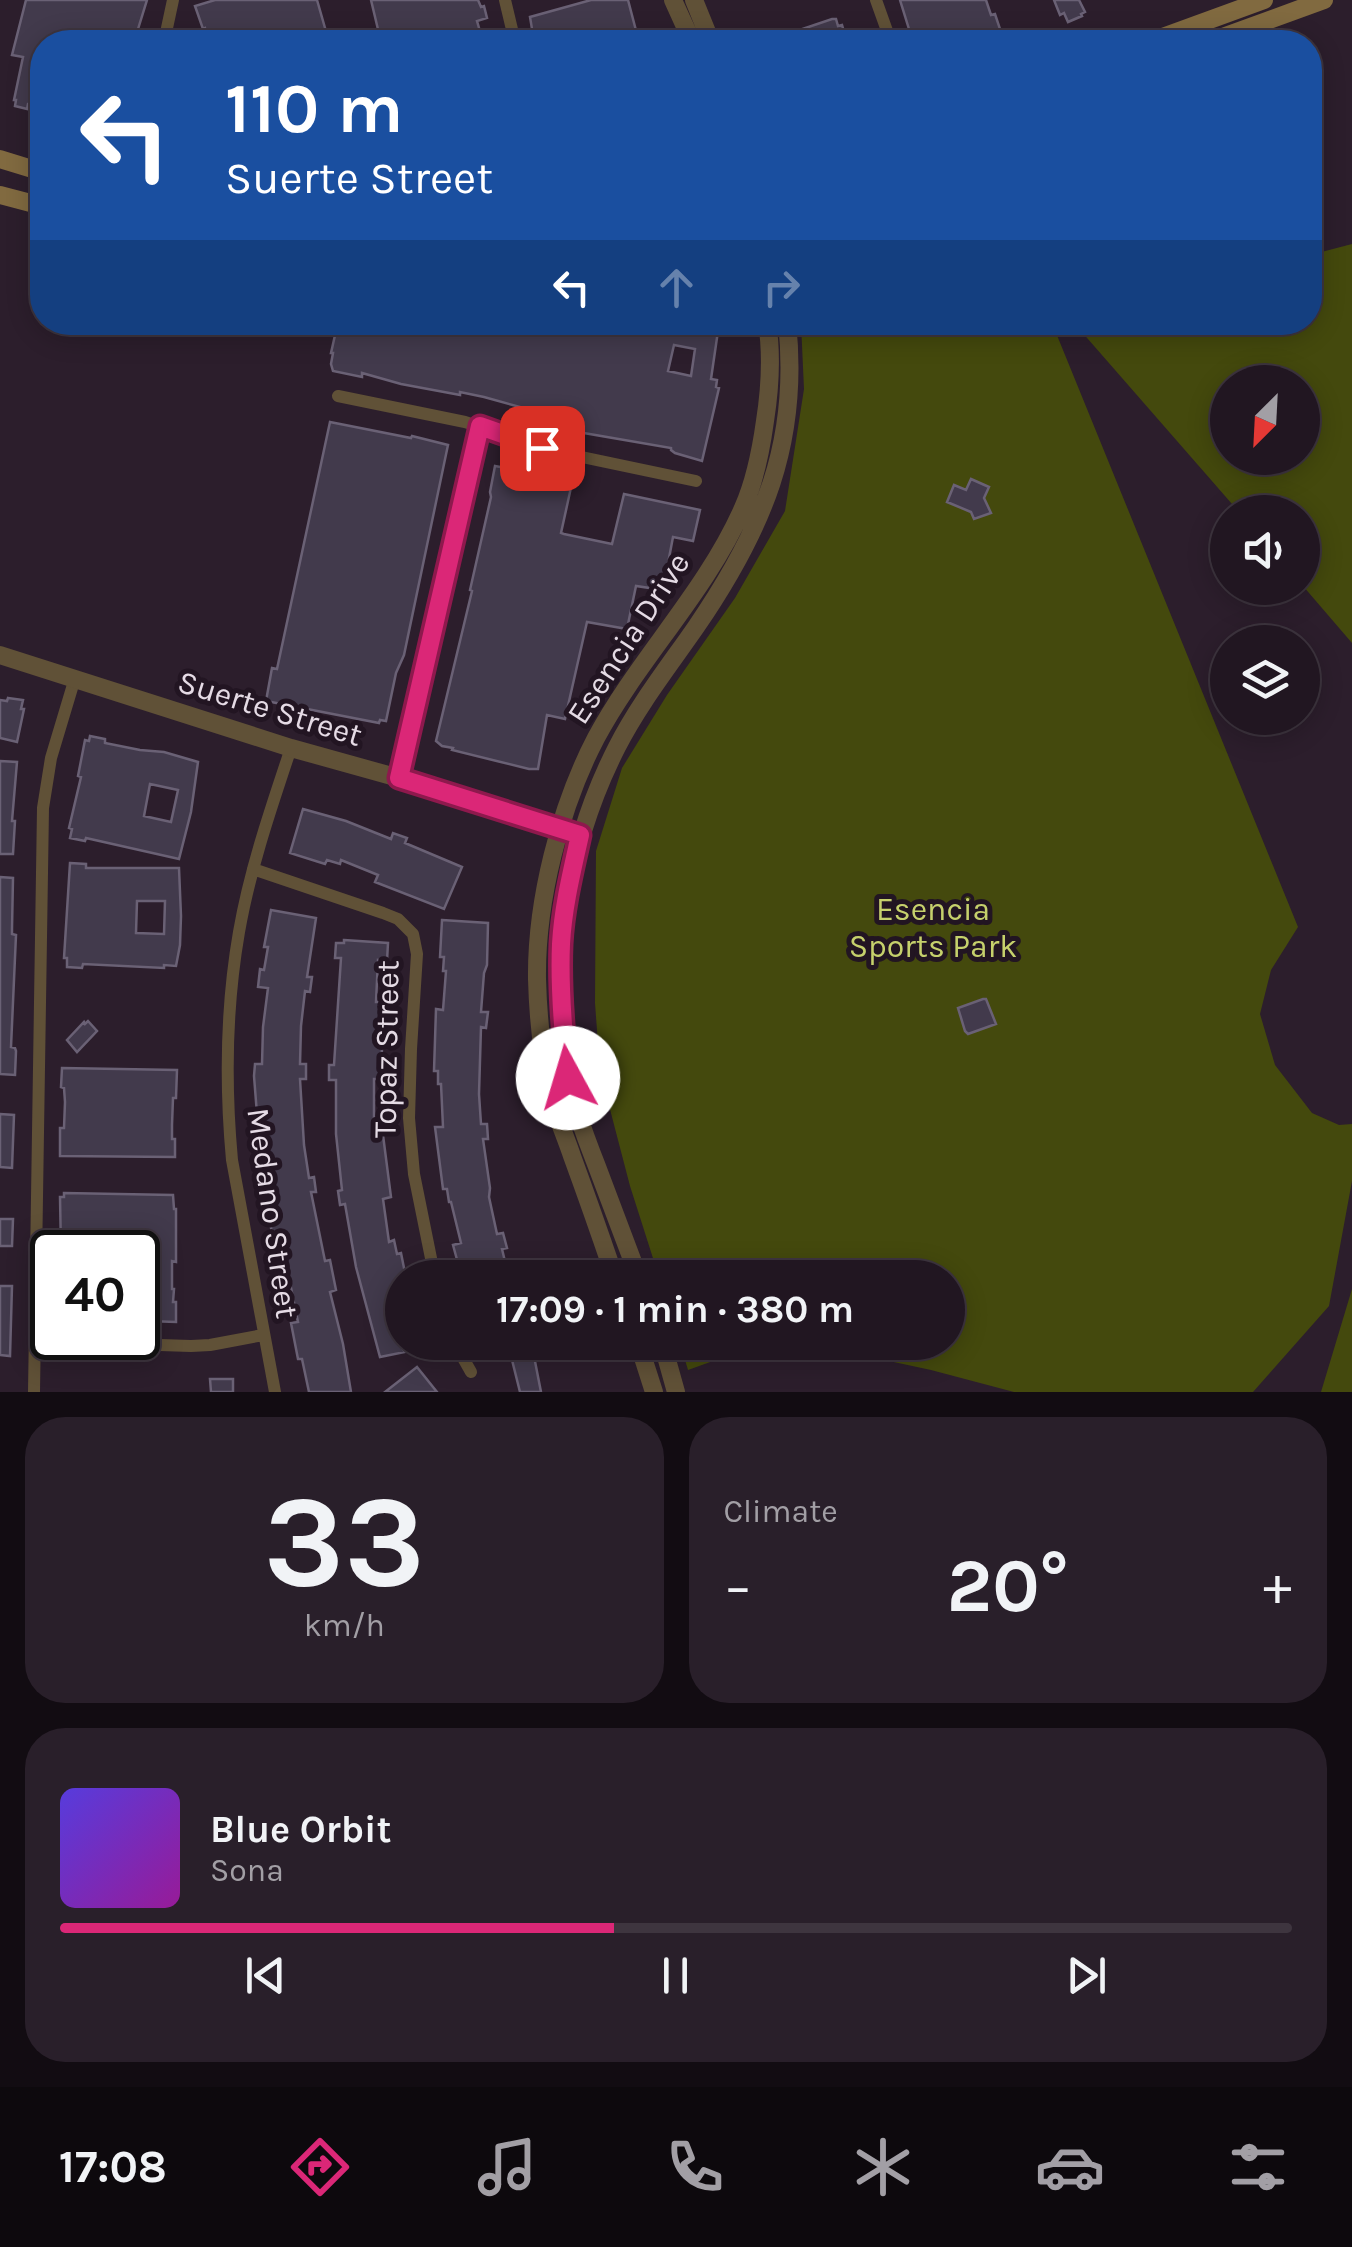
<!DOCTYPE html>
<meta charset="utf-8">
<style>
:root{--surface:#211621;--page:#291f2a;--text:#f1f3f6;--muted:#a29fa5;--line:#3e353f;--accent:#db2777}
body{margin:0;font-family:Karla,sans-serif;background:var(--page);color:var(--text);height:100vh;display:flex;flex-direction:column;font-size:38px;white-space:nowrap}
*{box-sizing:border-box;margin:0}
p{font-size:32px;color:var(--muted)}
.icon{flex:none;width:55px;height:55px;fill:none;stroke:currentColor;stroke-width:2;stroke-linecap:round;stroke-linejoin:round}
.map{position:relative;height:1392px;overflow:hidden}
.sheet{display:flex;flex-direction:column;gap:25px;padding:25px;background:#120c12;flex:1}
.sheet>*{flex:none}
.hud{position:absolute;left:30px;top:30px;width:1292px;height:305px;border-radius:40px;box-shadow:0 5px 25px #0003,0 0 0 2px var(--line);background:#1a4fa0;color:#fff;overflow:hidden}
.needle{width:65px;rotate:204deg}
.fabs{position:absolute;left:1210px;top:365px;display:grid;gap:20px}
.fabs a{display:grid;place-items:center;width:110px;height:110px;border-radius:50%;background:var(--surface);box-shadow:0 5px 25px #0003,0 0 0 2px var(--line);font-size:50px}
.speed{position:absolute;left:30px;top:1230px;display:flex;gap:20px;font-size:50px;font-weight:700;text-align:center}
.speed>*{display:grid;place-content:center;width:130px;height:130px;border-radius:50%;background:var(--surface);box-shadow:0 5px 25px #0003,0 0 0 2px var(--line);line-height:1}
.speed .limit{border:5px solid #111;border-radius:15px;background:#fff;color:#111}
.pin{position:absolute;display:grid;place-items:center;width:85px;height:85px;color:#fff;margin:-42px;border-radius:20px;box-shadow:0 5px 15px #0006}
.me{position:absolute;width:110px;margin:-55px;rotate:354deg;stroke-linejoin:round;filter:drop-shadow(0 0 8px #0008)}
.turn{display:flex;align-items:center;gap:35px;height:210px;padding:0 30px;font-size:45px}
.turn .icon{width:130px;height:130px;stroke-width:2.5}
.turn b{display:block;font-size:70px;line-height:85px}
.lanes{display:flex;align-items:center;height:95px;padding:0 30px;background:#0003;justify-content:center;gap:50px;direction:ltr}
.lanes .off{opacity:.35}
.big{font-size:75px;font-weight:700;line-height:1.1}
.sheet .tile{flex:1;display:flex;flex-direction:column;justify-content:center;gap:15px;min-width:0;padding:0 35px;border-radius:40px;background:var(--page)}
.sheet .dial{align-items:center;gap:0}
.dial b{font-size:130px;line-height:1}
.song{display:flex;align-items:center;gap:30px}
.cover{width:120px;height:120px;border-radius:15px;background:linear-gradient(135deg,hsl(250 70% 55%),hsl(300 70% 35%))}
.played{height:10px;border-radius:5px;background:linear-gradient(90deg,var(--accent) 45%,var(--line) 45%)}
.keys{display:flex;justify-content:space-around;direction:ltr}
.heat{display:flex;justify-content:space-between;align-items:center;font-size:55px;direction:ltr}
.sheet .tiles{flex:1;display:grid;gap:25px;grid-template-columns:1fr 1fr}
.tile:last-child{grid-column:span 2}
.trip{position:absolute;left:385px;top:1260px;width:580px;height:100px;border-radius:50px;background:var(--surface);box-shadow:0 5px 25px #0003,0 0 0 2px var(--line);font-weight:700;line-height:100px;text-align:center}
.menu{display:flex;height:160px;justify-content:space-around;align-items:center;background:#0d090d;color:var(--muted)}
.menu .icon{width:70px;height:70px}
.menu .active{color:var(--accent)}
.menu b{font-size:45px;color:var(--text)}
.map>svg:first-child{display:block}
</style>
<div class="map">
<svg width="1352" height="1392" viewBox="0 0 1352 1392">
<rect width="100%" height="100%" fill="#2c1e2c"/>
<path fill="#44490d" fill-rule="evenodd" d="M1352,244V643L1303,586L1302,512H1239L1074,323L1310,322V255ZM1228,382H1302V458H1228Z
M801,323H1052L1298,927L1271,970L1260,1014L1275,1065L1312,1113L1339,1125L1352,1124V1181L1329,1306L1253,1392H1014L931,1370L805,1343L948,1342V1278L659,1277L630,1186L600,1071L595,1003L596,851L622,768L667,695L735,598L785,511L804,389Z
M1352,1289V1392H1321Z
M680,1343V1342L744,1343L727,1356L688,1370Z"/>
<path fill="#423a4c" stroke="#6a6175" stroke-width="2.5" fill-rule="evenodd" d="M26,0H147L134,42H42V105L28,104L27,109L15,106L16,100H14L23,57L12,55Z
M215,0H317L329,42H212L211,34L208,35L205,28L203,29L195,6Z
M371,0H478L481,7L484,6L487,18L477,21L479,28L435,41L433,34L408,40L409,42H381Z
M591,0H628L639,42H581V37L558,42H548L547,40L543,41L542,39L534,41L530,17Z
M900,0H986L991,15L995,14L1000,29L969,42H913Z
M1054,0H1079L1085,12L1081,14L1082,16L1068,22L1064,13L1060,15Z
M832,19H836L838,26L842,25L847,42H770V40Z
M338,322H501L539,330L541,322H660L698,331L699,328L718,331L711,379L717,380L716,387L719,388L702,461L675,453L671,450V448L578,432L574,430V425L526,414L527,409L484,397L460,392V395L401,384L362,373V377L333,371L331,364L333,353H331ZM674,345L695,349L691,376L668,371Z
M330,422L411,438L412,436L448,445L404,655L396,673L386,721L380,720L379,723L266,701L272,668L277,669Z
M495,466L566,479L565,481L572,483L561,533L564,534L612,544L624,494L700,510L693,541L673,537L663,590L636,586L627,629L587,622L565,719L547,715L538,769H529L452,750L453,748L442,746L436,741L472,591L470,590L491,497L490,492Z
M971,479L989,487L984,498L991,513L974,519L971,512L947,502L954,485L966,490Z
M8,698L23,700L21,709H24L17,742L0,738V700L7,701Z
M90,736L105,739V743L140,750L164,752L198,762L191,812L179,859L86,838L85,841L70,838L72,829L69,828L81,777L78,776L85,740L89,741ZM150,784L178,790L171,822L144,816Z
M0,761L17,762L12,821H15L13,854H0Z
M303,809L346,821L391,839L393,833L407,838L405,843L462,867L444,909L375,882L378,875L341,860L340,864L327,860L325,864L290,853Z
M70,863L86,864V868H179L181,916L180,945L176,966L164,965V968L83,964L82,968L67,967V958H64ZM137,901H165L164,934L136,933Z
M0,877L13,878L12,929V934L16,935L11,1047L15,1048L16,1051L15,1075L0,1074Z
M271,910L316,918L307,977H312L310,992L305,991L301,1026L300,1064H306V1079H300L304,1145L309,1178L314,1177L316,1192H311L325,1261L330,1260L336,1290L330,1292L343,1344L351,1392H309L302,1359H298L291,1323L298,1322L290,1283L282,1285L267,1207L263,1184L271,1182L262,1127H258L254,1076L255,1064H262L263,1027L268,988L258,987L260,969L264,970L268,947H264Z
M442,920L488,923L487,965L484,973L481,1012H488L486,1028L481,1027L479,1094L481,1124H487L488,1139H483L490,1188L489,1197L497,1234L503,1233L507,1248L502,1249L509,1278H462L453,1245L461,1243L451,1202H449L447,1189H443L435,1127H443L441,1084H438V1071H434L436,1009L443,1010L446,971H443L444,957H440Z
M344,940L388,943L387,961L378,960L376,1002H380L379,1016H383L381,1079H374V1122H378L380,1135H383L391,1197L383,1199L389,1242L394,1240L397,1254L401,1253L406,1278H402V1348L405,1352L380,1357L356,1267L345,1204L340,1205L338,1191L342,1190L336,1134V1080H329V1065H334L341,958H335L336,943H344Z
M983,999H986L996,1024L968,1034L965,1031L958,1008Z
M88,1021L97,1031L77,1052L67,1040L84,1022L85,1024Z
M62,1068L177,1070L176,1098H173L172,1125V1139H175V1157L60,1156V1128H64L65,1102L64,1088L61,1087Z
M0,1114L14,1115L12,1168L0,1167Z
M64,1193L173,1195L174,1209H176V1262L172,1261V1289H174L173,1302H176V1322L148,1321L149,1317H140L141,1294H144L145,1267L142,1266V1252L61,1251L60,1197H64Z
M0,1219H13L12,1246H0Z
M0,1286H12L10,1356L0,1355Z
M532,1346L541,1392H520L510,1352Z
M417,1367L437,1392H385Z
M210,1379H233V1392H211Z"/>
<g fill="none" stroke-linecap="round" stroke-linejoin="round">
<path stroke="#605137" stroke-width="12" d="M505,0L515,42
M876,0L891,42
M164,42L173,0
M338,396L465,422L558,452L696,481
M399,778L480,425
M253,869L383,913L398,919L413,934L417,954L411,1049L409,1118L414,1174L435,1278
M35,1341L191,1346L210,1345L263,1335
M454,1342L471,1372
M34,1392L43,808L51,758L75,678
M275,1392L232,1160C225,1084 226,1007 239,932C250,869 271,808 291,748"/>
<path stroke="#605137" stroke-width="18" d="M673,0L692,42
M694,0L711,42
M0,655L291,748L399,778L570,832
M615,1278C601,1237 587,1197 572,1156C565,1135 555,1113 550,1092C542,1055 538,1017 537,979C536,901 560,807 596,738C639,658 706,592 743,508C755,481 761,450 765,421C770,389 772,354 767,322
M639,1278C625,1240 610,1202 596,1164C585,1136 574,1107 568,1078C547,966 566,847 617,747C639,704 669,666 696,627C763,529 800,443 787,322
M638,1342L654,1392
M662,1342L676,1392"/>
<path stroke="#816a40" stroke-width="18" d="M1149,42L1264,0
M1209,42L1324,0
M0,159L42,172
M0,195L42,206"/>
</g>
<g fill="none" stroke-linecap="round" stroke-linejoin="round">
<defs>
<path id="route" d="M542,448L480,426L399,778L580,835C572,871 563,907 561,944C559,989 563,1033 568,1078"/>
</defs>
<use href="#route" stroke="#8e194d" stroke-width="25"/>
<use href="#route" stroke="#db2777" stroke-width="18"/>
</g>
<g text-anchor="middle" stroke-width="10" stroke-linejoin="round" paint-order="stroke">
<g font-size="32" fill="#e5dbe5" stroke="#221522">
<text transform="translate(628 638) rotate(-57)" y="11">Esencia Drive</text>
<text transform="translate(270 708) rotate(17)" y="11">Suerte Street</text>
<text transform="translate(386 1049) rotate(-89)" y="11">Topaz Street</text>
<text transform="translate(273 1213) rotate(82)" y="11">Medano Street</text>
</g>
<g font-size="32" fill="#c6d16c" stroke="#221522">
<text x="933" y="920">Esencia<tspan x="933" dy="37">Sports Park</tspan></text>
</g>
</g>
</svg>
<div class="fabs">
<a><svg class="needle" viewBox="-14 -14 28 28"><path d="M0-13l5 13h-10z" fill="#e53935"/><path d="M0 13l5-13h-10z" fill="#a29fa5"/></svg></a>
<a><svg class="icon" aria-label="sound" viewBox="0 0 24 24"><path d="M4 9h4l5-4v14l-5-4H4zM17 9q2 3 0 6"/></svg></a>
<a><svg class="icon" aria-label="layers" viewBox="0 0 24 24"><path d="M12 4l9 5-9 5-9-5zM3 14l9 5 9-5"/></svg></a>
</div>
<div class="speed"><div class="limit">40</div></div>
<div class="pin" style="left:542px;top:448px;background:#d93025"><svg class="icon" aria-label="arrive" viewBox="0 0 24 24"><path d="M6 21V4h12l-3 4 3 4H6"/></svg></div>
<svg class="me" style="left:568px;top:1078px" viewBox="-20 -20 40 40"><circle r="19" fill="#fff"/><path d="M0-13L10 11 0 6-10 11z" fill="#db2777"/></svg>
<div class="trip">17:09 · 1 min · 380 m</div>
<div class="hud">
<div class="turn"><svg class="icon" aria-label="left" viewBox="0 0 24 24"><path d="M17 20v-9H6M10 6l-5 5 5 5"/></svg><div><b>110 m</b>Suerte Street</div></div>
<div class="lanes"><svg class="icon" aria-label="left" viewBox="0 0 24 24"><path d="M17 20v-9H6M10 6l-5 5 5 5"/></svg><svg class="icon off" aria-label="ahead" viewBox="0 0 24 24"><path d="M12 20V5M6 11l6-6 6 6"/></svg><svg class="icon off" aria-label="right" viewBox="0 0 24 24"><path d="M7 20v-9h11M14 6l5 5-5 5"/></svg></div>
</div>
</div>
<section class="sheet">
<div class="tiles">
<div class="tile dial"><b>33</b><p>km/h</p></div>
<div class="tile"><p>Climate</p>
<div class="heat"><a>−</a><b class="big">20°</b><a>+</a></div>
</div>
<div class="tile">
<div class="song"><i class="cover"></i><div><b>Blue Orbit</b><p>Sona</p></div></div>
<div class="played"></div>
<div class="keys"><svg class="icon" aria-label="previous" viewBox="0 0 24 24"><path d="M18 5L8 12l10 7zM5 5v14"/></svg><svg class="icon" aria-label="pause" viewBox="0 0 24 24"><path d="M8 5v14M16 5v14"/></svg><svg class="icon" aria-label="next" viewBox="0 0 24 24"><path d="M6 5l10 7-10 7zM19 5v14"/></svg></div>
</div>
</div>
</section>
<nav class="menu">
<b>17:08</b>
<svg class="icon active" aria-label="directions" viewBox="0 0 24 24"><path d="M12 3l9 9-9 9-9-9zM9 14v-3h6M13 9l2 2-2 2"/></svg>
<svg class="icon" aria-label="music" viewBox="0 0 24 24"><path d="M9 18V5l10-2v13"/><circle cx="6" cy="18" r="3"/><circle cx="16" cy="16" r="3"/></svg>
<svg class="icon" aria-label="phone" viewBox="0 0 24 24"><path d="M5 4h4l2 5-3 2q2 4 5 5l2-3 5 2v4C11 20 4 13 5 4z"/></svg>
<svg class="icon" aria-label="climate" viewBox="0 0 24 24"><path d="M12 3v18M4 7l16 10M4 17L20 7"/></svg>
<svg class="icon" aria-label="car" viewBox="0 0 24 24"><path d="M5 17H2v-5l4-1 3-4h7l3 4 3 1v5h-3M9 17h6M6 11h13"/><circle cx="7" cy="17" r="2"/><circle cx="17" cy="17" r="2"/></svg>
<svg class="icon" aria-label="filters" viewBox="0 0 24 24"><path d="M4 7h16M4 17h16"/><circle cx="9" cy="7" r="2"/><circle cx="15" cy="17" r="2"/></svg>
</nav>
